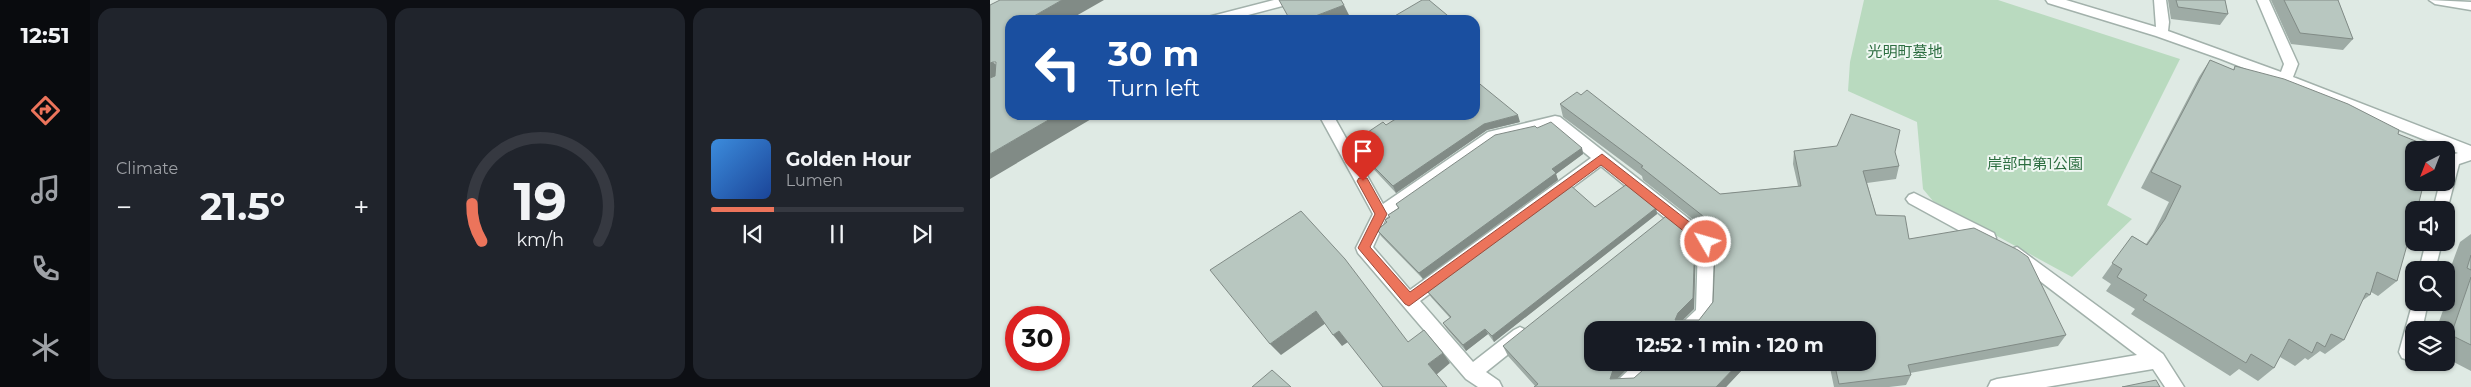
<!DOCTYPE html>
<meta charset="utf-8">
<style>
:root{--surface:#171b24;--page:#20242c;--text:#f1f3f6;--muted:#9ea1a6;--line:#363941;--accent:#ec745b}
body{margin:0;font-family:Montserrat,"Noto Sans JP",sans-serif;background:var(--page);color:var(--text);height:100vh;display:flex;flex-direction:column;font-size:19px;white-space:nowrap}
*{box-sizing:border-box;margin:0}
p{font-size:16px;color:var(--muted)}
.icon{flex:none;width:28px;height:28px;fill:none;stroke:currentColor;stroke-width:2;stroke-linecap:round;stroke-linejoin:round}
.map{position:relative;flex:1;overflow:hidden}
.sheet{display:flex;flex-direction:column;gap:8px;padding:8px;background:#0d0f14;width:900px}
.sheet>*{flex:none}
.guide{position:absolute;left:15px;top:15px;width:475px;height:105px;border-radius:15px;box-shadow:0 1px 4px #0004;background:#1a4fa0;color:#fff;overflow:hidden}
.needle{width:32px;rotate:222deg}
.controls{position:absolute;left:1415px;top:141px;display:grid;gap:10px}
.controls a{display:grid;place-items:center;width:50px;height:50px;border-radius:10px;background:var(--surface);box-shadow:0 1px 4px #0004;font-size:25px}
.speed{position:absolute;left:15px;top:306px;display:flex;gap:10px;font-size:25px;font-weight:700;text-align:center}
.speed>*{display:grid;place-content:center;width:65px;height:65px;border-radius:50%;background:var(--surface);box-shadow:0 1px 4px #0004;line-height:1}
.speed .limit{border:8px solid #d22;background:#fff;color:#111}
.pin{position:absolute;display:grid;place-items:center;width:42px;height:42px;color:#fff;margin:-51px -21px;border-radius:50% 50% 50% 0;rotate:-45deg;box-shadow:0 0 5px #0007}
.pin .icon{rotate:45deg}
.me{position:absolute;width:55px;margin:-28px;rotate:308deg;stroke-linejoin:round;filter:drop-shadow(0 0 4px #0008)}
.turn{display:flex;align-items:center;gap:18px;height:105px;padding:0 20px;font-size:22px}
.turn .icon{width:65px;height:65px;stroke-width:2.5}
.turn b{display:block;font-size:35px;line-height:42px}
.big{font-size:38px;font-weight:700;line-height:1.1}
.sheet .card{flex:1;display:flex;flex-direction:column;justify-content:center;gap:8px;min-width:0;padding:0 18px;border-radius:15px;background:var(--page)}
.sheet .dial{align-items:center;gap:0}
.dial svg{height:130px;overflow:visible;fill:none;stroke:var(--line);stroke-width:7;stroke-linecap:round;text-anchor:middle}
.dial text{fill:var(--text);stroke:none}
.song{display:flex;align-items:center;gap:15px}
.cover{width:60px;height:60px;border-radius:8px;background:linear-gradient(135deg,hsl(210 70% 55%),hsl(220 70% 35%))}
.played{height:5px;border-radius:2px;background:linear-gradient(90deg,var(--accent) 25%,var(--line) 25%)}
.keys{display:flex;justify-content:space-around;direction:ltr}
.heat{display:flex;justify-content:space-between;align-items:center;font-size:28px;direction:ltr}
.sheet .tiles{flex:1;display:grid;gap:8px;grid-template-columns:repeat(3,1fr)}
.trip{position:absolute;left:594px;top:321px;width:292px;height:50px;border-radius:15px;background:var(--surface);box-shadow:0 1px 4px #0004;font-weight:700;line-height:50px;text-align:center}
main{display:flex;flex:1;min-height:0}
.tab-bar{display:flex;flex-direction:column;width:90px;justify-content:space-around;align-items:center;background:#090b0e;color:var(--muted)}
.tab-bar .icon{width:35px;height:35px}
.tab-bar .on{color:var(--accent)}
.tab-bar b{font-size:22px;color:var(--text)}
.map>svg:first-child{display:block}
</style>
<main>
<nav class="tab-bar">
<b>12:51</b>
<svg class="icon on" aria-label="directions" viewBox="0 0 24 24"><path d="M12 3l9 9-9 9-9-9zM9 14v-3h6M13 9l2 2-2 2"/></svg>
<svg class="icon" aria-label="music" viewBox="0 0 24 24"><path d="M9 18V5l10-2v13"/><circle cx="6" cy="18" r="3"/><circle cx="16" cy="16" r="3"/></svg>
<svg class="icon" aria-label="phone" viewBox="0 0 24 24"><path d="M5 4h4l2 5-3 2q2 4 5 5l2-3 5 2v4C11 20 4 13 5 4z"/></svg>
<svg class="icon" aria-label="climate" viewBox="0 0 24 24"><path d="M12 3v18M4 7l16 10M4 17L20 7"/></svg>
</nav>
<section class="sheet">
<div class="tiles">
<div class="card"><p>Climate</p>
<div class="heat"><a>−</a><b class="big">21.5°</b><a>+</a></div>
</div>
<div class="card dial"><svg viewBox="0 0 100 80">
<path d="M14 69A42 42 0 1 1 86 69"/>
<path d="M14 69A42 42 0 0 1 8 46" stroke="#ec745b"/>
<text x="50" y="56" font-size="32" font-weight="700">19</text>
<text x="50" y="72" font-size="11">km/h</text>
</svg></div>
<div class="card">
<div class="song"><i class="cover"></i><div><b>Golden Hour</b><p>Lumen</p></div></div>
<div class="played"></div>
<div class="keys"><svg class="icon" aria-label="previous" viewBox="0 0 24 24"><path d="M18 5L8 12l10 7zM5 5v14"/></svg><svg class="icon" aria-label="pause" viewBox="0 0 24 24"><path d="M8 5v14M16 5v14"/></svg><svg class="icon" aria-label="next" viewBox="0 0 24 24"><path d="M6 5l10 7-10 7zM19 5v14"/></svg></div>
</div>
</div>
</section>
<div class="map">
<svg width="1481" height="387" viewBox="0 0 1481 387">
<rect width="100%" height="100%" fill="#dfeae4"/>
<path fill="#b9dabf" d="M874,0H1008L1190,59L1117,205L1142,219L1082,277L943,201L933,189L927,122L858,91L860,62Z"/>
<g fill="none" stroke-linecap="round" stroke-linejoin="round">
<defs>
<path id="minor" d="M284,0H306L304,3L239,20H216L218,17Z
M1056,0H1076L1166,27L1164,0H1176L1179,22L1178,31L1291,72L1294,64L1267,0H1279L1308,64L1303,77L1481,146V160L1469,164L1456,214V210H1443L1450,182H1456V159L1458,156L1468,153L1231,59L1166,36L1058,3Z
M1439,0L1481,2V10L1445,4Z
M329,115H343L393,204L498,132L565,116L570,117L722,237L724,242L722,313L708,330H688L690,325L706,310L708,245L611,166L430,301L483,362L524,330L530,327L536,330L538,335L536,340L496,372L509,381L512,387H488L476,379L368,253L366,248L383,214ZM563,127L601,158L420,290L383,247L396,218L507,140Z
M924,193L1004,233L1006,238L1004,243L998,245L992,243L919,203L916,199L919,195Z
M1436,242H1452L1445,270H1429Z
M1027,247L1173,354L1194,387H1175L1163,369L1056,387H998L1001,381L1007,379L1147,355L1021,259L1019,254L1021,249Z
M1424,298V302H1438L1432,330H1424V358L1418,360L1412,358L1409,352Z
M647,362H668L666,368L645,387H624L627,381Z"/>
</defs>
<use href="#minor" stroke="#a2b1ab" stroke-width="3"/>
<use href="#minor" fill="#fff" fill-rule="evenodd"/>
</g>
<path fill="#9eaba5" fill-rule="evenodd" d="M1178,0H1235L1238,14L1230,25L1181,19Z
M1281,0H1348L1363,39L1353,50L1301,44Z
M1220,60L1243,70L1245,66L1408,134L1407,281L1388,296L1381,292L1380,295L1372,301L1354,340L1335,354L1330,351L1318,360L1315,358L1305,366L1290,357L1284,368L1268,381L1249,369L1240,376L1141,314L1145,309L1116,291L1121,284L1112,278L1142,236L1156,244L1163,234L1179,202L1151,188L1209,77Z
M591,95L730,194L808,186L803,164L804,151L905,152L909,166L906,179L877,183L886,215L919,239L1076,335L1068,346L920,373L921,375L916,385L899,387H844L839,363L803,368L802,363L752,370L736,387H544L545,386L518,356L513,346L706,246L704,309L692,320H709L723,302L725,240L724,236L653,180L652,176L573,117L570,104ZM602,330H878V362H662L644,378L627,379L644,362Z
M530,122L497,130L406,193L376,161L372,155L396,125Z
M547,128L592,148L593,154L566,174L568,180L433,279L391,236L387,230L397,223L395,220L399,218L398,215L408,208L406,204Z
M605,207L666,208L667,214L504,342L498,334L476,351L457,329L453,323L460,318L441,297L437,291Z
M1481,234V371L1456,358V330H1446L1456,302L1461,286L1456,283V280L1470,242Z"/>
<path fill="#818b86" d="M72,0H114L79,20H37Z
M354,5L360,17L354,20H315Z
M3,62L19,77L0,87V63Z
M67,115H108L0,179V154Z
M528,115L530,122L497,130L406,193L403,186L494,124Z
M592,148L593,154L566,174L568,180L433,279L429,273L562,169Z
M666,208L667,214L504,342L502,336Z
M705,234L706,246L704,309L689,324L685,320Z
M326,311L336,323L291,355L280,344Z
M495,329L498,334L476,351L473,345Z
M349,331L358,342L352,346L343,335Z
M453,353L460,363L446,375L438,364Z
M630,362H644L626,380L620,379L623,370Z
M750,362H753L752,370L736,387H726Z"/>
<path fill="#b8c7c0" stroke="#818b86" d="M10,0H72L37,20H20V115H67L0,154V78L5,76L6,62H3L0,63V5Z
M289,0H351L354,5L315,20H300Z
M432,0H439L463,20H406L403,17Z
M1186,0H1235L1238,14L1188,7Z
M1294,0H1348L1363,39L1310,33Z
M1220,60L1244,70L1245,66L1294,79L1358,104L1409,130L1408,134L1443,148V150H1424V182H1434L1427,210H1424V220L1407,281L1387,272L1380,295L1376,293L1354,340L1341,334L1335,347L1327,342L1322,353L1299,339L1284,368L1261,354L1256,363L1153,300L1157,295L1127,277L1132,269L1122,263L1142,236L1157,245L1175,219L1191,186L1161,172Z
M485,80L528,115L494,124L403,186L372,155L366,140L393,122L396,125L412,115H485Z
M597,90L730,194L811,186L804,151L847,146L861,114L910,130L905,152L909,166L873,171L886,215L915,216L919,239L984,228L1028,250L1038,257L1076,335L918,365L921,375L849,384L844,362H878V330H602V362H630L623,370L620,379L644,378L662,362H750L726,387H544L548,384L513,346L680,213L705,234L703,298L688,313L685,320H709L723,302L726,230L723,224L651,167L653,166L570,104L587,92L591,95Z
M561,122L592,148L562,169L566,173L429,273L387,230L397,222L395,220L400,217L398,215L409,208L406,204L505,135L545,126L547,128Z
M579,184L605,207L637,184L666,208L502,336L495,329L473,345L453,323L461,317L437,291Z
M311,211L355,259L418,342L434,330L453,353L438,364L457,387H393L349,331L343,335L326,311L280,344L220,270Z
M1481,255V270L1477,268Z
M1481,277V345L1461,335Z
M282,370L301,387H262Z
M1166,380L1170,387H1132Z"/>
<path fill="#ec745b" stroke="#994b3b" d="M612,154L720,238L721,242L720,245H711L611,165L419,306L415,304L368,248L385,214L367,181L369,178H377L397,214L380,247L420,292Z"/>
<g text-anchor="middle" stroke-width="4" stroke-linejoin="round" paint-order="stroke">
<g font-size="15" fill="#2d6e41" stroke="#eff7f2">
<text x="915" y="57">光明町墓地</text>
<text x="1045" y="169">岸部中第1公園</text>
</g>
</g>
</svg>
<div class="controls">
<a><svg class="needle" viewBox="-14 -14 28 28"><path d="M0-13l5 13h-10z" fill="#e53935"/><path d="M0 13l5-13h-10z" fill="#9ea1a6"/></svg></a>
<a><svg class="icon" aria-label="sound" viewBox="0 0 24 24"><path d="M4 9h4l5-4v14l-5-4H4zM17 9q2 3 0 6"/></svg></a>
<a><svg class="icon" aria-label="search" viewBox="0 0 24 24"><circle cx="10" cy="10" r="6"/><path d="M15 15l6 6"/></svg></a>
<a><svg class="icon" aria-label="layers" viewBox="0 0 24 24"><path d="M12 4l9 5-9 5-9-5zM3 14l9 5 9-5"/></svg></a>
</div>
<div class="speed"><div class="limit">30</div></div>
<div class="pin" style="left:373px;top:181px;background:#d93025"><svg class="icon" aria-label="arrive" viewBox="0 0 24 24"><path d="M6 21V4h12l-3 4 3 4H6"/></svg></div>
<svg class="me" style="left:716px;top:242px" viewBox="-20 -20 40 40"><circle r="17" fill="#ec745b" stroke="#fff" stroke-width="3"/><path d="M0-11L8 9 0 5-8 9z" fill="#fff"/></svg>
<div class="trip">12:52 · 1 min · 120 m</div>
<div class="guide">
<div class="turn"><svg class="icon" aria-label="left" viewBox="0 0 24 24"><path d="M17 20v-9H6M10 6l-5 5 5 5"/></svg><div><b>30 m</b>Turn left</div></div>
</div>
</div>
</main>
